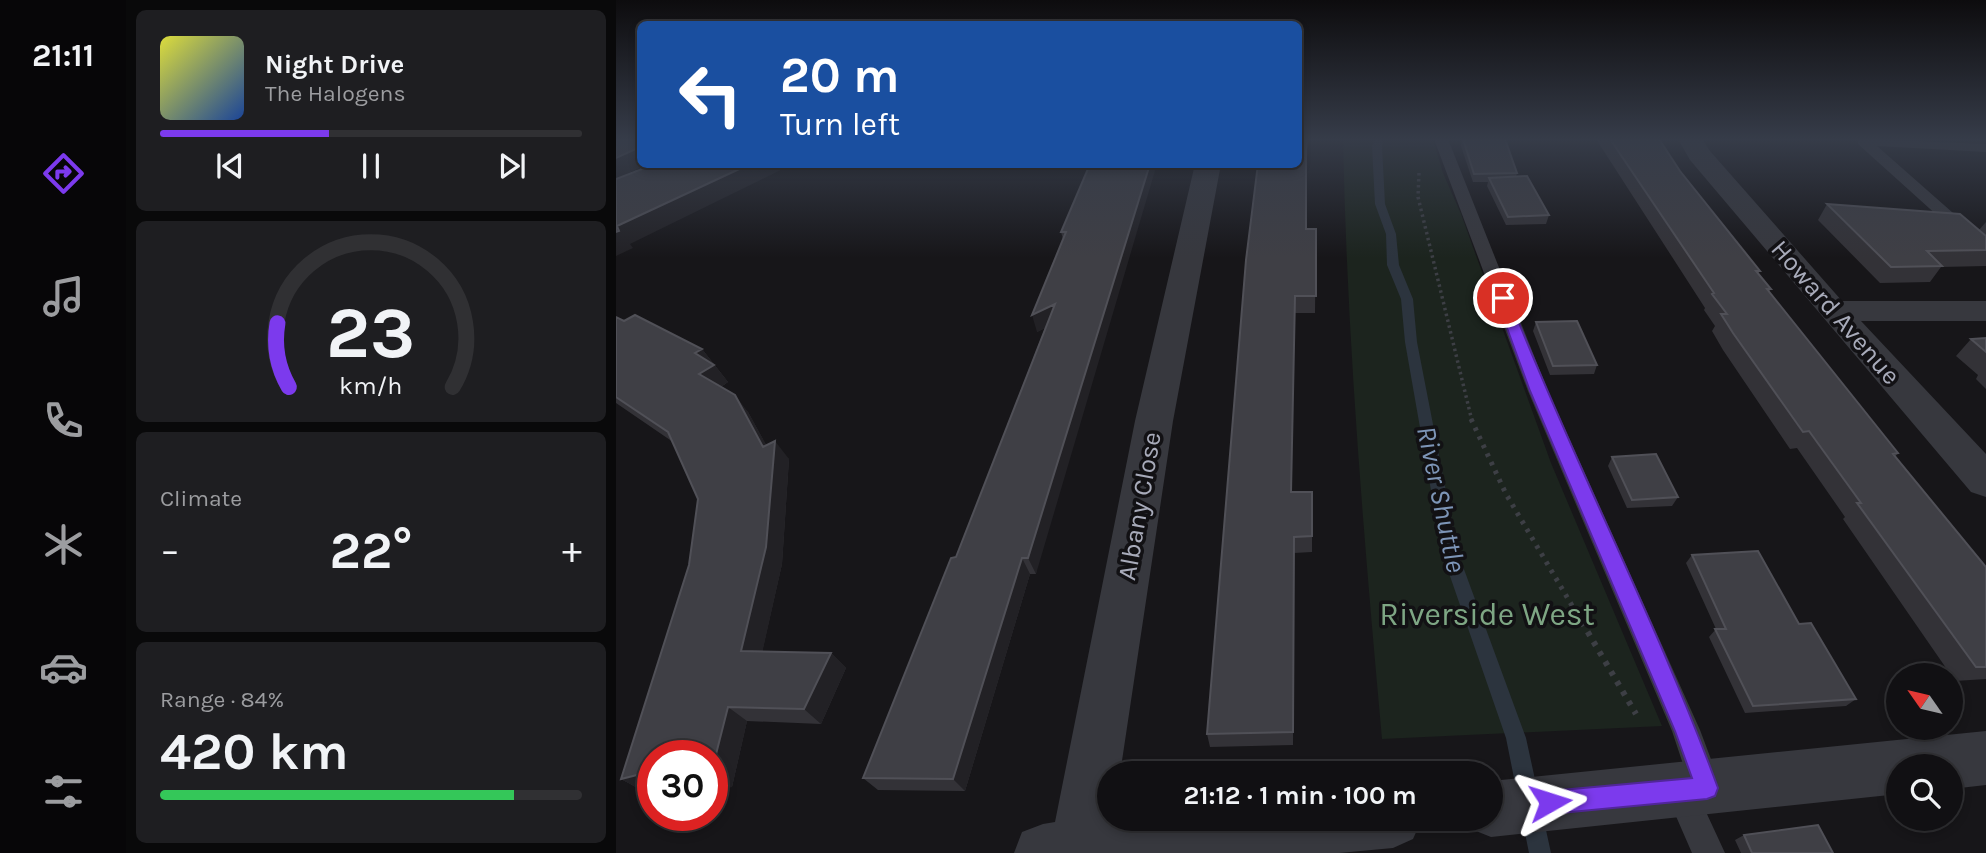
<!DOCTYPE html>
<meta charset="utf-8">
<style>
:root{--surface:#111013;--page:#1e1e21;--text:#f1f3f6;--muted:#9c9da0;--line:#303033;--accent:#7c3aed}
body{margin:0;font-family:Karla,sans-serif;background:var(--page);color:var(--text);height:100vh;display:flex;flex-direction:column;font-size:26px;white-space:nowrap}
*{box-sizing:border-box;margin:0}
p{font-size:23px;color:var(--muted)}
.icon{flex:none;width:38px;height:38px;fill:none;stroke:currentColor;stroke-width:2;stroke-linecap:round;stroke-linejoin:round}
.map{position:relative;flex:1;overflow:hidden}
.details{display:flex;flex-direction:column;gap:10px;padding:10px;background:#09090a;width:490px}
.details>*{flex:none}
.guide{position:absolute;left:21px;top:21px;width:665px;height:147px;border-radius:10px;box-shadow:0 4px 10px #0003,0 0 0 2px var(--line);background:#1a4fa0;color:#fff;overflow:hidden}
.needle{width:46px;rotate:304deg}
.tools{position:absolute;left:1270px;top:663px;display:grid;gap:14px}
.tools a{display:grid;place-items:center;width:77px;height:77px;border-radius:50%;background:var(--surface);box-shadow:0 4px 10px #0003,0 0 0 2px var(--line);font-size:35px}
.speed{position:absolute;left:21px;top:740px;display:flex;gap:14px;font-size:35px;font-weight:700;text-align:center}
.speed>*{display:grid;place-content:center;width:91px;height:91px;border-radius:50%;background:var(--surface);box-shadow:0 4px 10px #0003,0 0 0 2px var(--line);line-height:1}
.speed .limit{border:10px solid #d22;background:#fff;color:#111}
.pin{position:absolute;display:grid;place-items:center;width:60px;height:60px;color:#fff;margin:-30px;border:4px solid #fff;border-radius:50%;box-shadow:0 2px 7px #0007}
.me{position:absolute;width:77px;margin:-38px;rotate:84deg;stroke-linejoin:round;filter:drop-shadow(0 0 5px #0008)}
.turn{display:flex;align-items:center;gap:24px;height:147px;padding:0 28px;font-size:32px}
.turn .icon{width:91px;height:91px;stroke-width:2.5}
.turn b{display:block;font-size:49px;line-height:60px}
.big{font-size:52px;font-weight:700;line-height:1.1}
.details .tile{flex:1;display:flex;flex-direction:column;justify-content:center;gap:10px;min-width:0;padding:0 24px;border-radius:10px;background:var(--page)}
.details .dial{align-items:center;gap:0}
.dial svg{height:182px;overflow:visible;fill:none;stroke:var(--line);stroke-width:7;stroke-linecap:round;text-anchor:middle}
.dial text{fill:var(--text);stroke:none}
.song{display:flex;align-items:center;gap:21px}
.cover{width:84px;height:84px;border-radius:10px;background:linear-gradient(135deg,hsl(60 70% 55%),hsl(220 70% 35%))}
.played{height:7px;border-radius:4px;background:linear-gradient(90deg,var(--accent) 40%,var(--line) 40%)}
.keys{display:flex;justify-content:space-around;direction:ltr}
.heat{display:flex;justify-content:space-between;align-items:center;font-size:38px;direction:ltr}
.charge{height:10px;border-radius:5px;background:linear-gradient(90deg,#34c759 84%,var(--line) 0)}
.trip{position:absolute;left:481px;top:761px;width:406px;height:70px;border-radius:35px;background:var(--surface);box-shadow:0 4px 10px #0003,0 0 0 2px var(--line);font-weight:700;line-height:70px;text-align:center}
main{display:flex;flex:1;min-height:0}
.dock{display:flex;flex-direction:column;width:126px;justify-content:space-around;align-items:center;background:#070608;color:var(--muted)}
.dock .icon{width:49px;height:49px}
.dock .on{color:var(--accent)}
.dock b{font-size:32px;color:var(--text)}
.map>svg:first-child{display:block}
</style>
<main>
<nav class="dock">
<b>21:11</b>
<svg class="icon on" aria-label="directions" viewBox="0 0 24 24"><path d="M12 3l9 9-9 9-9-9zM9 14v-3h6M13 9l2 2-2 2"/></svg>
<svg class="icon" aria-label="music" viewBox="0 0 24 24"><path d="M9 18V5l10-2v13"/><circle cx="6" cy="18" r="3"/><circle cx="16" cy="16" r="3"/></svg>
<svg class="icon" aria-label="phone" viewBox="0 0 24 24"><path d="M5 4h4l2 5-3 2q2 4 5 5l2-3 5 2v4C11 20 4 13 5 4z"/></svg>
<svg class="icon" aria-label="climate" viewBox="0 0 24 24"><path d="M12 3v18M4 7l16 10M4 17L20 7"/></svg>
<svg class="icon" aria-label="car" viewBox="0 0 24 24"><path d="M5 17H2v-5l4-1 3-4h7l3 4 3 1v5h-3M9 17h6M6 11h13"/><circle cx="7" cy="17" r="2"/><circle cx="17" cy="17" r="2"/></svg>
<svg class="icon" aria-label="filters" viewBox="0 0 24 24"><path d="M4 7h16M4 17h16"/><circle cx="9" cy="7" r="2"/><circle cx="15" cy="17" r="2"/></svg>
</nav>
<section class="details">
<div class="tile">
<div class="song"><i class="cover"></i><div><b>Night Drive</b><p>The Halogens</p></div></div>
<div class="played"></div>
<div class="keys"><svg class="icon" aria-label="previous" viewBox="0 0 24 24"><path d="M18 5L8 12l10 7zM5 5v14"/></svg><svg class="icon" aria-label="pause" viewBox="0 0 24 24"><path d="M8 5v14M16 5v14"/></svg><svg class="icon" aria-label="next" viewBox="0 0 24 24"><path d="M6 5l10 7-10 7zM19 5v14"/></svg></div>
</div>
<div class="tile dial"><svg viewBox="0 0 100 80">
<path d="M14 69A42 42 0 1 1 86 69"/>
<path d="M14 69A42 42 0 0 1 9 41" stroke="#7c3aed"/>
<text x="50" y="56" font-size="32" font-weight="700">23</text>
<text x="50" y="72" font-size="11">km/h</text>
</svg></div>
<div class="tile"><p>Climate</p>
<div class="heat"><a>−</a><b class="big">22°</b><a>+</a></div>
</div>
<div class="tile"><p>Range · 84%</p><b class="big">420 km</b><div class="charge"></div></div>
</section>
<div class="map">
<svg width="1370" height="853" viewBox="0 0 1370 853">
<rect width="100%" height="100%" fill="#171619"/>
<path fill="#1c241e" d="M727,139H817L827,173L845,214L935,463L1046,726L766,739C748,540 731,340 727,139Z"/>
<g fill="none" stroke-linecap="round" stroke-linejoin="round">
<path fill="#2c343e" fill-rule="evenodd" d="M759,139H768L766,146L769,204L780,234L783,265L797,299L801,342L842,553L910,738L935,853H913L890,738L826,553L789,342L785,299L771,265L770,234L759,204L756,146Z"/>
<path stroke="#3d3f45" stroke-width="3.5" stroke-dasharray="2.5 3.5" stroke-linecap="butt" d="M803,173L802,197L856,421
M14,175L37,164"/>
<path stroke="#3d3f45" stroke-width="5" stroke-dasharray="3.5 6" stroke-linecap="butt" d="M855,419L890,494L961,614"/>
<path stroke="#3d3f45" stroke-width="6" stroke-dasharray="4.5 7" stroke-linecap="butt" d="M960,612L1020,714"/>
<path fill="#37383e" fill-rule="evenodd" d="M818,139H832L932,391L1084,730L1105,786L1101,797L1090,801L1084,799L1109,853H1076L1049,791L1053,780L1064,776L1072,779L1056,731L912,391Z
M1242,139L1370,144V152L1261,146L1370,242V256L1364,254L1242,144Z"/>
<path fill="#37383e" fill-rule="evenodd" d="M1062,139H1086L1094,151L1226,301H1370V321H1245L1370,454V497L1355,492L1074,160Z
M579,164H605L557,421L504,774H494V819H806L797,839L777,848L723,853H398L406,832L427,824L439,822L519,421Z
M1370,731V785L1335,789V766H1283V794L875,837L855,829L851,819H875V781Z"/>
</g>
<path fill="#333237" d="M846,139L901,173L900,177L933,215L930,224L890,225L871,186L872,182H857L845,146Z
M980,139H1043L1064,171L1144,271L1142,274L1155,289L1153,292L1282,453L1279,457L1370,567V679L1339,681L1227,519L1229,517L1181,448L1174,449L1107,350L1096,331L1099,326L1088,310L1089,308Z
M474,164L420,574H414L349,791L262,790L247,778L340,557L429,328L421,332L447,239L445,232Z
M690,165V229H700L699,313H679L675,492L696,536V552L678,553L677,745L594,747L591,734Z
M1211,204L1363,230L1370,222V266L1325,267L1314,282L1264,283L1202,220Z
M0,317L8,321L86,349L112,382L105,387L132,412L150,445L173,459L166,564L146,652L215,653L230,668L205,724L131,721L116,787L96,756L29,792L5,779L73,565L82,499L57,442L0,403Z
M920,322L981,365L978,374L934,375L917,331Z
M1370,338V389L1360,379L1362,375L1340,356L1355,339Z
M996,457L1062,497L1056,506L1011,508L992,466Z
M1076,555L1183,624L1240,699L1230,706L1129,713L1093,637L1100,629L1070,563Z
M1128,835L1217,853H1125L1119,840Z"/>
<path fill="#222125" d="M691,139H693L690,166V150Z
M24,147V164H32L0,179V158Z
M134,164H177L14,244L17,248L0,256V232L1,226Z
M534,164H541L420,574L412,558Z
M439,304L444,321L421,332L416,315Z
M86,349L112,382L97,392L83,374L79,353Z
M119,395L132,412L158,459L159,441L173,459L166,564L143,667L125,651Z
M406,558L414,574L349,791L337,779Z
M215,653L230,668L205,724L188,709Z
M112,707L131,721L116,787L96,792V770Z
M37,771V790L29,792L5,779Z"/>
<path fill="#3f3f45" stroke="#505057" stroke-width="2" d="M0,139H24V147L0,158Z
M682,139H691L690,150V229H700V296H679L675,492H696V536L678,537L677,732L591,734L630,260L642,164H682Z
M847,139H889L901,173L858,174Z
M994,139H1043L1064,171L1144,271H1140L1155,289H1151L1282,453L1277,454L1370,567V667H1360L1241,503H1245L1193,431L1187,432L1117,333L1105,314H1111L1096,294L1098,293Z
M39,164H134L1,226L3,231L0,232V179Z
M474,164H534L412,558H406L337,779L247,778L335,558L340,557L439,304L416,315L450,232H445Z
M911,176L933,215L892,217L873,178Z
M1211,204L1344,214L1370,236V250L1311,251L1326,266L1275,267Z
M19,315L86,349L79,353L98,365L83,374L119,395L147,447L159,441L150,547L125,651L215,653L188,709L112,707L96,770V756H37V771L5,779L73,565L82,499L52,432L0,397V317L8,321Z
M961,321L981,365L937,366L920,322Z
M1370,338V352L1355,339Z
M1040,454L1062,497L1016,500L996,457Z
M1142,551L1183,624L1195,623L1240,699L1137,706L1099,629H1110L1076,555Z
M1202,825L1217,853H1136L1128,835Z"/>
<linearGradient id="sky" x2="0" y2="1"><stop stop-color="#0d0c0e"/><stop offset="0.54" stop-color="#363c49"/><stop offset="1" stop-color="#363c49" stop-opacity="0"/></linearGradient>
<rect width="1370" height="258" fill="url(#sky)"/>
<path fill="#7c3aed" stroke="#51269a" stroke-width="2" d="M887,294L893,298C958,464 1041,621 1102,788L1099,796L1091,799L934,814L926,811L923,802L926,794L934,791L1076,778L1059,731L914,391L880,298Z"/>
<g text-anchor="middle" stroke-width="7" stroke-linejoin="round" paint-order="stroke">
<g font-size="26" fill="#a8abba" stroke="#121114">
<text transform="translate(1220 312) rotate(49)" y="9">Howard Avenue</text>
<text transform="translate(523 506) rotate(-80)" y="9">Albany Close</text>
</g>
<g font-size="28" font-style="italic" fill="#7d95b7" stroke="#121114">
<text transform="translate(826 499) rotate(78)" y="10">River Shuttle</text>
</g>
<g font-size="32" fill="#7ea684" stroke="#121114">
<text x="871" y="625">Riverside West</text>
</g>
</g>
</svg>
<div class="tools">
<a><svg class="needle" viewBox="-14 -14 28 28"><path d="M0-13l5 13h-10z" fill="#e53935"/><path d="M0 13l5-13h-10z" fill="#9c9da0"/></svg></a>
<a><svg class="icon" aria-label="search" viewBox="0 0 24 24"><circle cx="10" cy="10" r="6"/><path d="M15 15l6 6"/></svg></a>
</div>
<div class="speed"><div class="limit">30</div></div>
<div class="pin" style="left:887px;top:298px;background:#d93025"><svg class="icon" aria-label="arrive" viewBox="0 0 24 24"><path d="M6 21V4h12l-3 4 3 4H6"/></svg></div>
<svg class="me" style="left:934px;top:802px" viewBox="-20 -20 40 40"><path d="M0-17L14 15 0 8-14 15z" fill="#7c3aed" stroke="#fff" stroke-width="4"/></svg>
<div class="trip">21:12 · 1 min · 100 m</div>
<div class="guide">
<div class="turn"><svg class="icon" aria-label="left" viewBox="0 0 24 24"><path d="M17 20v-9H6M10 6l-5 5 5 5"/></svg><div><b>20 m</b>Turn left</div></div>
</div>
</div>
</main>
